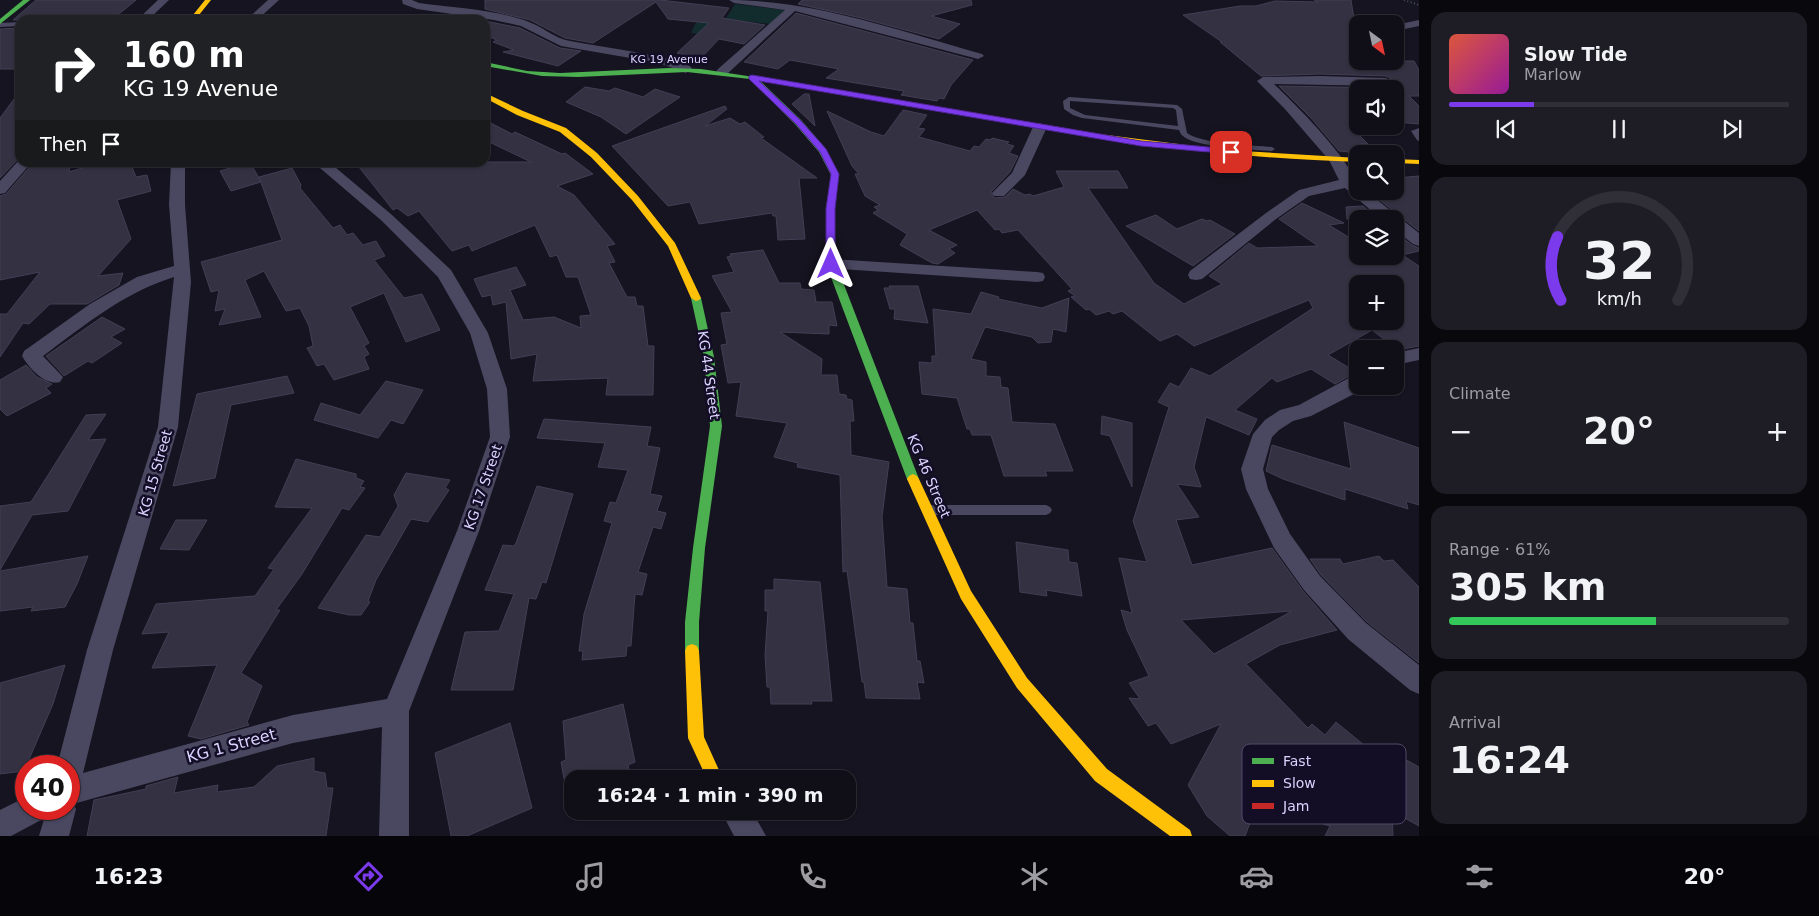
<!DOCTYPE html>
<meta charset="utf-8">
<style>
:root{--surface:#100f18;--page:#1e1d25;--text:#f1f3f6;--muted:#9c9ca2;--line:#302f37;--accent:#7c3aed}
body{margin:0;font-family:"DejaVu Sans",sans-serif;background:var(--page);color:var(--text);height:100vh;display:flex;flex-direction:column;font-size:19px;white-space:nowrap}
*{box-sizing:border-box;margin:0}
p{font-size:16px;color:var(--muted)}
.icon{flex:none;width:28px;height:28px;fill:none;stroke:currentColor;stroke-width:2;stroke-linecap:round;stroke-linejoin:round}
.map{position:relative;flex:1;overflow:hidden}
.details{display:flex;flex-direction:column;gap:12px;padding:12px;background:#09080d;width:400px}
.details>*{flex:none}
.banner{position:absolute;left:15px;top:15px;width:475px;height:152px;border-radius:15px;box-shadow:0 1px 4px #0004,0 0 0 1px var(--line);background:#202124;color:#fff;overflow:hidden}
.needle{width:32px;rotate:147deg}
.tools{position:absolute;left:1349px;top:15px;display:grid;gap:10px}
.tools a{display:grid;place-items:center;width:55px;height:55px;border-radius:10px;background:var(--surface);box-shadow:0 1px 4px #0004,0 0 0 1px var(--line);font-size:25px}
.speed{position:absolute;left:15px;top:755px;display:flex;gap:10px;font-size:25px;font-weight:700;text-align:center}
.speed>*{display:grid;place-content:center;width:65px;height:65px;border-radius:50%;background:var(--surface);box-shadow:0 1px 4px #0004,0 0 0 1px var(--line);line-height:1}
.speed .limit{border:8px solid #d22;background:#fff;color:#111}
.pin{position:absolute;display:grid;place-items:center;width:42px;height:42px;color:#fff;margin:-21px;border-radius:10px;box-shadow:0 2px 8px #0006}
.me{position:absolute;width:55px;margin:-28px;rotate:0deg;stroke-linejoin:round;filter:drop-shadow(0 0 4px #0008)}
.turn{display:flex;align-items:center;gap:18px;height:105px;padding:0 25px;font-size:22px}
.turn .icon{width:65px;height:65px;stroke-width:2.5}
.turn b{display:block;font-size:35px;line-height:42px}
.then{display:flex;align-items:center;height:48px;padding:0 25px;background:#0003;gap:10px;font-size:19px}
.big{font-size:38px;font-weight:800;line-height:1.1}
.details .card{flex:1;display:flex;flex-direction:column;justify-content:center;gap:8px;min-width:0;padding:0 18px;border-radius:15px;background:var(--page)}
.details .dial{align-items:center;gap:0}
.dial svg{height:130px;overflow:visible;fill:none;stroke:var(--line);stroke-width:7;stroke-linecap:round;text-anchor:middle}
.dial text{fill:var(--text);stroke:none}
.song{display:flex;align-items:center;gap:15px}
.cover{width:60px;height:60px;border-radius:8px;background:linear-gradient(135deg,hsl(10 70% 55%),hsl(300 70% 35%))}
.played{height:5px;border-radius:2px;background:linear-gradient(90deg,var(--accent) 25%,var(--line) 25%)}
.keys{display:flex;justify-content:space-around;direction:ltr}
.heat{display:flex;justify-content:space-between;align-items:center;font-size:28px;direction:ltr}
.charge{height:8px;border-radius:4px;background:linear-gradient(90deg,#34c759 61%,var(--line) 0)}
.trip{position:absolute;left:564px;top:770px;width:292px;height:50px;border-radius:15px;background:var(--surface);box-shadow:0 1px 4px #0004,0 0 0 1px var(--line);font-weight:800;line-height:50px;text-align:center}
.tab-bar{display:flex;height:80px;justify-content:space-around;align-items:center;background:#06060a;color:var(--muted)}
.tab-bar .icon{width:35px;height:35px}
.tab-bar .on{color:var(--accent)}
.tab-bar b{font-size:22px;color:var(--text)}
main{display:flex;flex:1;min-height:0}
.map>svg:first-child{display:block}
</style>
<main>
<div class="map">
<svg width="1419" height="836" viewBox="0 0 1419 836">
<rect width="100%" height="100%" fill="#161420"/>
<path fill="#122c2e" d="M735,4L785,10L771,24L742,21L725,37L691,33L695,24L704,16L726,18Z"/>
<path fill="#343143" stroke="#433e55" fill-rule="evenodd" d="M36,0H136L113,19L13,20Z
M485,0H660L729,8L722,18L765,25L744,44L719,39L701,58L677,53L709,23L668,19L656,2L593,43L565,38L530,20L485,9Z
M802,0H971L972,5L931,16L960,24L939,39L857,17L798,4Z
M1314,0H1351L1358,43V61H1414L1419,70V96H1409L1419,106V124L1395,122V89H1358V126H1382L1389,133L1356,132L1368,144H1360L1370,154L1339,151L1311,118L1279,86L1386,88L1393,84V80L1386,76L1320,74L1261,76L1220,42H1222L1183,15L1240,6H1256L1275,1L1318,2Z
M796,13L973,60L951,85L944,99L939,98L937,101L901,95L904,91L826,78L839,69L790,60L778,69L744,62Z
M485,21L520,28L560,48L581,51L558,66L503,52L514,50L493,42L497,40L485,35V31L492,27L485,23Z
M20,28V69H0V29Z
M585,87L609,91L615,88L643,97L655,89L680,97L626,134L601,117L566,102Z
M20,91V157L0,178V118Z
M804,94H809L815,126L792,104Z
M725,106L727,109L705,126L730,118L740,124L745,122L764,137L761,138L817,178H799L805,239L778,240L776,216H773L772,213L699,224L690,202L668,206L612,146Z
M903,110L927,115L918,128L925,129L919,137L970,151L974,146L979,147L986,139L991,140L992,138L1009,142L1007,144L1014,146L1009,153L1018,156L1010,172L991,192L994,198L1005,197L1013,189L1025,195L1030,194L1033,196L1064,187L1056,171H1118L1128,188H1088L1154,283L1184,304L1222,284L1209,276L1249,243L1257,248L1318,246L1279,219L1302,203L1344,223L1329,225L1358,243V256H1395V232L1412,245L1419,248V251L1398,256H1404L1419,266V346L1398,350L1372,330L1328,355L1356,372L1335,384L1311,369L1277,382L1272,378L1235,410L1257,419L1249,435L1206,417L1194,467L1201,487L1177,484L1199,517L1176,520L1192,565L1272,548L1303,591L1337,630L1280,645L1246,664L1308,728L1312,724L1325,735L1336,722L1398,773L1401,757L1419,767V826L1392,811L1393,836H1325L1330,826L1323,824V768L1296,745L1264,780L1277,790L1257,805L1245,836H1230L1207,816L1188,785L1221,724L1171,744L1156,723L1148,726L1129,698L1140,699L1129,683L1149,676L1127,630L1121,610L1132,613L1119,558L1147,562L1133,521L1169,407L1158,402L1170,383L1179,387L1191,368L1210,376L1313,308L1309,300L1194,346L1177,334L1160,341L1122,311L1113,314L1109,311L1096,315L1089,309L1086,310L1071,297L1075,296L1068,291L1072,289L1018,230L1002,233L999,229L995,230L977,210L929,230L957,245L949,249L955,253L938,264L932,263L900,245L907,234L873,213L878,210L874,207L880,205L865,196L855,174H859L852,166L827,111L871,132L884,136ZM1358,284H1395V321H1358ZM1292,611L1214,654L1181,620Z
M485,120L512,134L515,132L562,154L565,153L593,174L557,186L574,195L615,244L607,246L615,262L609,263L627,297H635L637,306H643L648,346H654L653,395H606L608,378L533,381L537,354L511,359L506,302L493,305L491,295L482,297L474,279L516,267L526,285L510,290L523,320L554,317L581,328L580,316L591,315L578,277H566L557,255L550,257L535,225L472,251L469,245L452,251L419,211L408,216L397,208L393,210L355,162H531L485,140Z
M71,162L69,172L101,162H130L136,177L147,175L151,191L117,200L131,239L98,276L123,273L119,285L87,304H50L29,324L23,323L0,357V314H7L40,272L0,280V196L6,194L33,163Z
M250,162L261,182L231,191L220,171Z
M292,168L301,185L300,188L333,228L340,225L347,235L353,233L363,245L376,241L385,256L374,260L404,298L422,294L440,330L406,342L384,293L350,307L369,343L364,346L369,354L364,357L369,369L334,380L324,364L317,366L307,348L313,346L309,326L300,308L286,311L264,271L245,280L261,317L219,325L225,309L215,311L219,290L211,292L201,262L282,240L259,177Z
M1419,176V231L1372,194L1378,193L1376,191H1395V178Z
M1363,206L1378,219H1347L1346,207Z
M1156,215L1177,229L1202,219L1207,221L1210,220L1235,234L1193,266L1126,226Z
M763,250L779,283H800L801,289L814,290L816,302H832L837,326L829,325V334L780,332L822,359L821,375H837L839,394L846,395L847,399L852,400L854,421H850L851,455L889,462L882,517L887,587L907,589L910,623H913L917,661H920L924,683L917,682L920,699L866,698L864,682H862L847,571L843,572L840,475L797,467L798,463L774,457L787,423L736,416L741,382L728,383L721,345L727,344L721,313L732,312L712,276L734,272L727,257L731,256L730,254Z
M889,286H918L928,323L894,319L895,309H890L884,288H890Z
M981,292L999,297L998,299L1042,308L1069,298L1066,332L1053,329L1051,342L1038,343L1032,337L985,327L971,359L986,362V376L1000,377L1001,387L1008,388L1012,422L1055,424L1073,471H1045L1047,476H1004L991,435H972L970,429H967L957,398L922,394L919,362L932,363V356H936L933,309L971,314Z
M102,317L125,329L111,337L122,343L92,363L88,361L64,376L46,356Z
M26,365L37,377L52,384L46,388L51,393L7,416L0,409V380Z
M287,376L294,393L231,405L215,478L173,486L197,394Z
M386,381L423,390L403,424L391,420L378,438L314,420L321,403L360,415Z
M106,414L88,440L106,439L68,511L32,515L0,570V506L31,502L86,415Z
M1102,416L1132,423V487L1110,436L1101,434Z
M544,419L651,427L647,446L660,448L650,494L662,496L657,511L666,513L661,529L653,527L638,572L647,574L642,595L635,594L631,646H627L626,656L582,660L583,651H579L584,614L612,523L604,521L610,502L616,503L628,470L598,467L605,443L537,438Z
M1344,422L1419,448V505L1406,501L1408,509L1345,489V500L1283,479L1266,471L1272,445L1351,469Z
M296,459L356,474V478L364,481L360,487L365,488L349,510L342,508L302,574L276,610H280L241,673L262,686L247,722L249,725L201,739L188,736L217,665L152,668L169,632L142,634L156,604L255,596L274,569L268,568L312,508L275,507Z
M406,473L450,480L445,488L449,490L428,522L411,519L376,580L368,601L370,602L361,615H349L318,608L366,535L380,537L398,506L394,495Z
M537,486L573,494L546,583L542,582L536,599L529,598L513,690H451L465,632L499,631L514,594L485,590L503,545L514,546L516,543Z
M176,520H207L189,550L160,549Z
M1016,542L1068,550L1069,562L1077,563L1082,596L1046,590L1047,596L1020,592Z
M88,556L77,584L65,607L31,611L33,607L0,611V571Z
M1379,556L1384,561L1393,560L1419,587V663L1367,622L1321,575L1310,559H1340L1343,564Z
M774,579L820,582L832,701H811L812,704H771L770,687H767L765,655L768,611H765V590H774Z
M65,665L53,704L24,771L0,774V683Z
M623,704L635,762L628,765L631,779H564L561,762L566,760L563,721Z
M510,723L532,808L467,836H451L435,753Z
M314,758V771L325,773L327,788H333L326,836H87L94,800L146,789V786L178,777L174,793L218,785L217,792L254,787L277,766Z"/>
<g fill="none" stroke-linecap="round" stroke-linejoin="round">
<path stroke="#455261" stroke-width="2" stroke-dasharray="1 2.5" stroke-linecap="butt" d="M1404,0L1419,5"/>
<path fill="#4a4861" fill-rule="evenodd" d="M20,22V26L0,27V23Z
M1069,97L1177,105L1182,109L1187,133C1202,144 1251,145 1272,147L1275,149L1272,151C1254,150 1194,147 1183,136C1181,135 1180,132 1179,130L1082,118L1073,115L1064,109L1063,101ZM1070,101L1173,108L1176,110L1178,126L1085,115L1070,108Z
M1419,128V141L1417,140L1411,131Z
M930,505H1046L1050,507L1052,510L1050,513L1046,515H930L926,513L924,510L926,507Z"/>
<path fill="#4a4861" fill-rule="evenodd" d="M158,0H169L148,20H137Z
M268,0H279L257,20H246Z
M402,0H412L419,3C455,8 495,9 529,22C543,27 556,39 570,41C611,49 651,52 690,66L692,69L686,73L659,63L561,46L521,26L494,20L417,9L403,4Z
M729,0C814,0 900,31 982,54L984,56L978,59L795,11L726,75L722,76L716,72L718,69L785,10L734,3Z
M1419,20V26L1395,31V25Z
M1320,76L1386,78L1392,82L1386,86L1274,84C1294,103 1358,166 1358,191H1366L1419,233V246L1413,244L1395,230V219H1381L1345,188L1309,196L1276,219L1202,279L1196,280L1190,279L1188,275L1190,271L1266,213L1299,190L1339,180L1329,160L1284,108L1257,81L1263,77Z
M1040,123L1047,127L1025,175L1004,196H994L992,193L1012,173L1033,127Z
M20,159V162H32L5,193L0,194V181Z
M171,162H185V205L191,282L178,427L113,650L83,773L293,715L387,699L457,531L490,437L487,389L470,333L438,277L382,221L313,162H329L392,215L451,270L488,333L507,389L510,437L479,531L409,711V836H379L382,727L293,743L73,804L76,809L69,836H39L45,816L43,819L11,836H0V810L26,797V809H69V766H57L87,650L158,427L174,277C123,293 85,325 43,356L63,377L60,382C45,386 29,368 22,356L24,351L90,304L137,277L174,266L169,205Z
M831,259L1037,272L1043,273L1045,277L1043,281L1037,282L825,268L823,264L825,260Z
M1419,348V360L1395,365V353Z
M1358,373V386H1363L1356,393L1311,416L1293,421L1279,430L1272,437L1263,469L1268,489L1290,534L1320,576L1366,623L1419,665V694L1410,690L1348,639L1304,590L1274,548L1246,489L1241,469L1253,434L1265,420L1280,410L1299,405Z
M721,811H752L766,836H734Z"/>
<path fill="#4caf50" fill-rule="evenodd" d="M23,0H30L0,24V19Z
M485,62L527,71L560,73L669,68L701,69L800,84V86L798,87L759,80L801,120L826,149L839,175L834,209L836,264L919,479L917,482H909L907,479L826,264V209L831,175L819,152L795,124L750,79L687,72L578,77L542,76L485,66Z
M696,295L701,298L714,357L722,426L705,548L699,622V651L697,656L692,658L687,656L685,651V622L693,548L710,426L704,357L691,298Z"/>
<path fill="#ffc107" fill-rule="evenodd" d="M205,0H211L195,20H189Z
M485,93L523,111L566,128L597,153L638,196L675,243L701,298L699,300L696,301L691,298L668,246L632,200L591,157L560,132L517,115L485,98Z
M1091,133L1226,150L1358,158V162C1269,159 1181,151 1094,137L1090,135Z
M1395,159L1419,160V164L1395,163Z
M913,474L917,476L919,479L971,591L1027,678L1107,769L1190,830L1192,836H1170L1095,781L1017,688L961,599L907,479L909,476Z
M692,644L697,646L699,651L704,737L723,779H707L688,738L685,651L687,646Z"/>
<path fill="#c62828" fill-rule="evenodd" d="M798,83L1094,133L1098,135L1094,137L796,86V84Z"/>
</g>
<path fill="#7c3aed" stroke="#51269a" d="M752,75L1141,141L1231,149L1235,152L1231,154L1141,146L759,81L801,121L826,149L839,174L835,209V264L831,267L826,264V209L831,174L820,152L796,124L749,79V76Z"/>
<g text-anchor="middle" stroke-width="5" stroke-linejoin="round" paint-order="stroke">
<g font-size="11" fill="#dad3ff" stroke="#130e26">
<text x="669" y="63">KG 19 Avenue</text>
</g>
<g font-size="14" fill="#dad3ff" stroke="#130e26">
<text transform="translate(709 375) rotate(82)" y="5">KG 44 Street</text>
<text transform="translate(155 473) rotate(-74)" y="5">KG 15 Street</text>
<text transform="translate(929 476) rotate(67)" y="5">KG 46 Street</text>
<text transform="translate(483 487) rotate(-71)" y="5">KG 17 Street</text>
</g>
<g font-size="16" fill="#dad3ff" stroke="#130e26">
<text transform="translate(231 745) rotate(-15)" y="6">KG 1 Street</text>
</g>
</g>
<rect x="1242" y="744" width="164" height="80" rx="8" fill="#130e26" stroke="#4f4967" stroke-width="1"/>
<rect x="1252" y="758" width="22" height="6" fill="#4caf50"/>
<rect x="1252" y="780" width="22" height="7" fill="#ffc107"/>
<rect x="1252" y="803" width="22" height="6" fill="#c62828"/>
<g font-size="14" fill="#dad3ff">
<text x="1283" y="766">Fast</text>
<text x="1283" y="788">Slow</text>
<text x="1283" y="811">Jam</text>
</g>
</svg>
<div class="tools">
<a><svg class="needle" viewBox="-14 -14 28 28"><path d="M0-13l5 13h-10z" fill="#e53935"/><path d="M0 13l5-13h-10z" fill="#9c9ca2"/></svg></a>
<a><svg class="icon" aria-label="sound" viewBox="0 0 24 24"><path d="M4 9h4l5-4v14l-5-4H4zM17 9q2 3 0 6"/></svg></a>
<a><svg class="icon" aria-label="search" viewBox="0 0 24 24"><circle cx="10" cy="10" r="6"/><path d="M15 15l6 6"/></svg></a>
<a><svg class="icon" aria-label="layers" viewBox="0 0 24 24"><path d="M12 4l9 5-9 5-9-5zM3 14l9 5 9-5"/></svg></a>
<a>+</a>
<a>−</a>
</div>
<div class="speed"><div class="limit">40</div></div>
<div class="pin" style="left:1231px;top:152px;background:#d93025"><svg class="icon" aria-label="arrive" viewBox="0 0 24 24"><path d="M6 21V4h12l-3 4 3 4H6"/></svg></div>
<svg class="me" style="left:831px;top:264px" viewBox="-20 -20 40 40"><path d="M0-17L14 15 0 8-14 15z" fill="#7c3aed" stroke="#fff" stroke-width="4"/></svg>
<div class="trip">16:24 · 1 min · 390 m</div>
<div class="banner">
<div class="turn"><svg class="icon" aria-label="right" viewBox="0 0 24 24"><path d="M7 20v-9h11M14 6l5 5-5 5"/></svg><div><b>160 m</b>KG 19 Avenue</div></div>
<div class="then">Then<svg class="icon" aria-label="arrive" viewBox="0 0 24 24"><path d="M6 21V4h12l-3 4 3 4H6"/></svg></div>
</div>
</div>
<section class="details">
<div class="card">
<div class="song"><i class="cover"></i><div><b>Slow Tide</b><p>Marlow</p></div></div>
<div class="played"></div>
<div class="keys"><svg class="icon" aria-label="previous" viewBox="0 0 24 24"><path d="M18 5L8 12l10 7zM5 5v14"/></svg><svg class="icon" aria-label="pause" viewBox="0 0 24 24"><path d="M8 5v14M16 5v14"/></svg><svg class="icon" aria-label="next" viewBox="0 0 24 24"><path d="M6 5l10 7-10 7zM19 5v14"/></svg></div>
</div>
<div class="card dial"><svg viewBox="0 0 100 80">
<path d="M14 69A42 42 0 1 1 86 69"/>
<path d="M14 69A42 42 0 0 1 12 30" stroke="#7c3aed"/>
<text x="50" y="56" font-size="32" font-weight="700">32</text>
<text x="50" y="72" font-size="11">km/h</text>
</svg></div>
<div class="card"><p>Climate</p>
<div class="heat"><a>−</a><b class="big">20°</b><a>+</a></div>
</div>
<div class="card"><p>Range · 61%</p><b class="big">305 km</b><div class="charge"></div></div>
<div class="card"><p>Arrival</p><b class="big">16:24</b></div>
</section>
</main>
<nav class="tab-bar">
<b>16:23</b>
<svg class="icon on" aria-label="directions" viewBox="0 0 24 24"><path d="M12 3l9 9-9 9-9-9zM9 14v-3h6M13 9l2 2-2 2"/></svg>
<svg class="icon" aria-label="music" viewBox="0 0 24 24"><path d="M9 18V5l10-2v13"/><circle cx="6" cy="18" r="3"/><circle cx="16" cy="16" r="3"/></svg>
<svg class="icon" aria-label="phone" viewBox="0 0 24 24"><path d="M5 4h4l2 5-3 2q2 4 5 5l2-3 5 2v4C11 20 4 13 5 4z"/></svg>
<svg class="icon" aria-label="climate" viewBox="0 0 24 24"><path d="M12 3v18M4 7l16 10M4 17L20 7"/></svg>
<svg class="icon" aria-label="car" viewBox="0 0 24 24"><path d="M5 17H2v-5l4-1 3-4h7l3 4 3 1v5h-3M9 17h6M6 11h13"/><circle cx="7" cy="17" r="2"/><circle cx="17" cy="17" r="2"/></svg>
<svg class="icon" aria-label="filters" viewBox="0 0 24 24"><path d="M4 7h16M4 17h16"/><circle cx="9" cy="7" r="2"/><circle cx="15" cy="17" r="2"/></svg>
<b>20°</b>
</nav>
